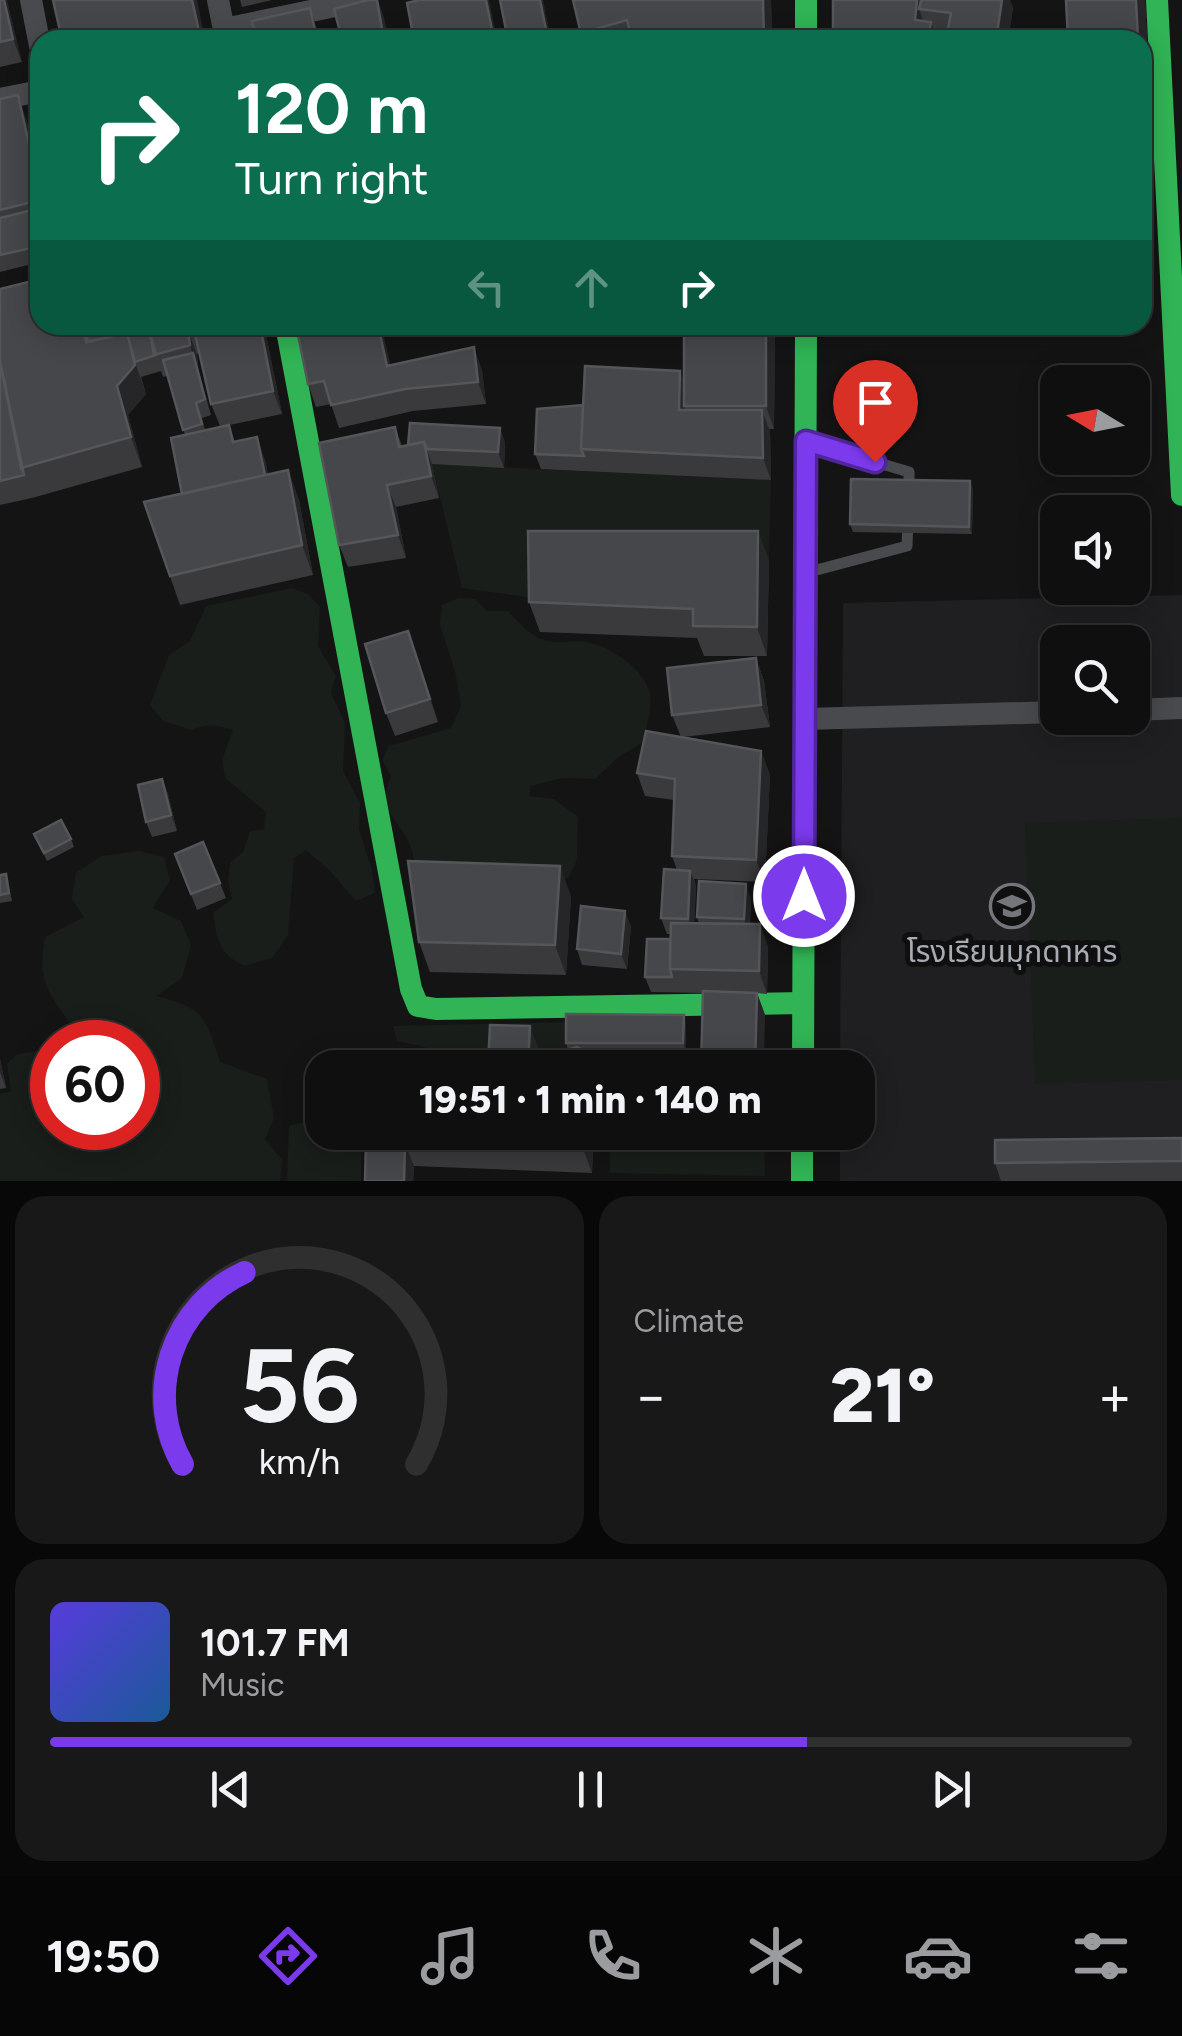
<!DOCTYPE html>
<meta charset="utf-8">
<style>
:root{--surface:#0f0f10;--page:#181819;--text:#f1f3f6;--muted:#9b9c9f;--line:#2f2f30;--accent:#7c3aed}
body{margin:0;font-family:Figtree,"Noto Sans Thai",sans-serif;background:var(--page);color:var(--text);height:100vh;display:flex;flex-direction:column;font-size:38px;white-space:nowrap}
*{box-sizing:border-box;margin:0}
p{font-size:32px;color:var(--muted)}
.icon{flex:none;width:55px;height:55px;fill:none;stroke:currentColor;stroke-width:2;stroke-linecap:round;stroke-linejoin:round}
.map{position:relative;height:1181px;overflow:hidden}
.details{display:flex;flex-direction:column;gap:15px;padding:15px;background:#080809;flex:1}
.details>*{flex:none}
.banner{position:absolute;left:30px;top:30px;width:1122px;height:305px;border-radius:30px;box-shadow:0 5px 25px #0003,0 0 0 2px var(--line);background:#0b6e4f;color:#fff;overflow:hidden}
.needle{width:65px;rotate:280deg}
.tools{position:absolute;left:1040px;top:365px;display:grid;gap:20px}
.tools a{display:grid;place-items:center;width:110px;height:110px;border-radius:20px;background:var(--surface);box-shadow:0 5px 25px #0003,0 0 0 2px var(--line);font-size:50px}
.speed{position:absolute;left:30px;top:1020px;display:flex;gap:20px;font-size:50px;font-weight:700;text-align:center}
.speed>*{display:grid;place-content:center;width:130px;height:130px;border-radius:50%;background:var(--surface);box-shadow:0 5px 25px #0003,0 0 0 2px var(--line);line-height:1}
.speed .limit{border:15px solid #d22;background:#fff;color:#111}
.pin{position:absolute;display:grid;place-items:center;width:85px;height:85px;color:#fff;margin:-102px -42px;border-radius:50% 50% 50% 0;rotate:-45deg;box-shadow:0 0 10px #0007}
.pin .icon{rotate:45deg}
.me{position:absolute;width:110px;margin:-55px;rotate:0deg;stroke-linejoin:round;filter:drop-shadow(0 0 8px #0008)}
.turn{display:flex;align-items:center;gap:35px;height:210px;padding:0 40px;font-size:45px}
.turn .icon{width:130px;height:130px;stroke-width:2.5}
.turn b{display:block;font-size:70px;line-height:85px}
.lanes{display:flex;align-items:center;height:95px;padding:0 40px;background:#0003;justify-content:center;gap:50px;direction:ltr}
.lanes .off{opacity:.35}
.big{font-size:75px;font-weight:800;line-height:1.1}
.details .widget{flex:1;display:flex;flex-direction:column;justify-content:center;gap:15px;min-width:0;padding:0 35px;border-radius:30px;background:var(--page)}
.details .dial{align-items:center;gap:0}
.dial svg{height:260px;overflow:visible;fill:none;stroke:var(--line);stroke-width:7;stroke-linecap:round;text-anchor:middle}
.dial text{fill:var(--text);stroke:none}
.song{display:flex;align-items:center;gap:30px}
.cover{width:120px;height:120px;border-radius:15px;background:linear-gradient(135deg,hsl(250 70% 55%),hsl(210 70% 35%))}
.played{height:10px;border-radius:5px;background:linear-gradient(90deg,var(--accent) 70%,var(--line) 70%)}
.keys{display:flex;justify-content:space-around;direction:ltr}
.heat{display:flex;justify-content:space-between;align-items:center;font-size:55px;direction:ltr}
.details .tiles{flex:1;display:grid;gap:15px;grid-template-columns:1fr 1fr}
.widget:last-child{grid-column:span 2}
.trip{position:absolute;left:305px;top:1050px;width:570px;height:100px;border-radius:30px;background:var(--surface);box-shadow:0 5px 25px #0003,0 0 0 2px var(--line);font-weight:800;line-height:100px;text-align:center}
.tab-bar{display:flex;height:160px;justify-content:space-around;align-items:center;background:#060606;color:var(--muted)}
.tab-bar .icon{width:70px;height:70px}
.tab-bar .active{color:var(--accent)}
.tab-bar b{font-size:45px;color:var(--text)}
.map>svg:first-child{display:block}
</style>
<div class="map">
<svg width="1182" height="1181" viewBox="0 0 1182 1181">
<rect width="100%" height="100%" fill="#141415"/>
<path fill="#1f1f21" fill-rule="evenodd" d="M1182,595V1181H840V1133L858,1132V1068L840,1067L843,603ZM1058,642H1132V718H1058Z"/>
<path fill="#191e1a" d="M432,464L771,480L769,560L539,599L462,588Z
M292,588L308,594L320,607L318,646L336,676L331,693L345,723L343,771L360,803L359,829L372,870L375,893L356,901L329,870L306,850L294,858L288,935L272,958L245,966C219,955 217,940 213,913L232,899L228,882L230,863L244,851L250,831L264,829L266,812L225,778L222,760L233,730C217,725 207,723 192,730L163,721L150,705L169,655L190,641L206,606Z
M459,598L475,599L487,611H508C518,621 530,636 544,640C559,645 576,639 590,643C612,648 642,668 649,690C654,706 646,728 642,743L617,758L595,779L563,778L530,786V796L554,799L578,817L577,860L568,878L548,889L415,874C414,867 414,857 412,850C402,820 375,813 391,776L382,760L389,746L451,728L461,706L455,671L440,625L442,605Z
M1182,818V1080L1035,1084L1025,823Z
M139,851L164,857L170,880L153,908L181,921L191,945L182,978L156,996C204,1008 206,1016 220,1062L267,1079L274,1118L265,1139L282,1160L280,1181H0V1094L11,1091L7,1064L17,1054L52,1049V1128H138V1042H70L74,1029C49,992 36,983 45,937L84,917L72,899L76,872L102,856Z
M569,1022V1051L563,1062L486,1061L397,1041L393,1026Z
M322,1116V1132L361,1133V1181H287L289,1126Z
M610,1133H671L704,1142L764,1141L765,1176L610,1173Z"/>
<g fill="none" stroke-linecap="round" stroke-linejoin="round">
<path stroke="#494a4d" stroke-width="11" d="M812,443L909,472V492
M809,572L907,546L908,520"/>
<path stroke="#494a4d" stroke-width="22" d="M31,0L40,46
M218,0L226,40
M224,29L364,0
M0,99L40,91
M1132,710L1182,708
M805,719L1058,712"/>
<path stroke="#30b455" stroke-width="22" d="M806,0V40
M1157,0L1182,495
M286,325L411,989L418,1006L436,1009L803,1003
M803,1068L806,325
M802,1132V1181"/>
</g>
<path fill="#3a3a3d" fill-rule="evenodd" d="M0,0L22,62L0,67Z
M240,0H272L242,7Z
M573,0H771L772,40H572L581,34Z
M833,0H1010L1013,8L1008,40H946L947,34L935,32Z
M1145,0L1150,98H1142V40Z
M0,99L26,118L40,180V262L0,272Z
M0,289L264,325L282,414L229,425L235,442L265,460L268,475L288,470L299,500L313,575L180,605L144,502L182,494L185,435L167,376L163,377L161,371L141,377L146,394L128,415L142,467L32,498L0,505ZM200,353L211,404L220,426L205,430L202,418L211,415L198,368L197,354Z
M296,325H381L390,365L482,370L486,404L413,411L339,428L331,404L316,407L308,384Z
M775,325L774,429H769L770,432L771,480L541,469L535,454L583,405L684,382Z
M395,427L402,446L500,428L505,443L504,468L432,464L439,498L396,507L406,558L348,567L339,545Z
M970,481L973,489L972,534L853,532L850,524Z
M769,560L767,656H704L697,638L540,632L529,602Z
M416,653L438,722L395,736L386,713Z
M756,658L764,681L770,727L683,737L770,774L765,882L694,879L696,886L694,923H699L697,917L751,899L750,924H760L768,947L767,994L757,993L765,1015L703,993L651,992L645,977L670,939L671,934H667L661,918L677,870L672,856L674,800L645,796L637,773L681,737L672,715Z
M162,779L168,794L177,831L152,837L146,822Z
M34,834L71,839L74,847L47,861Z
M175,854L220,883L226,898L197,910Z
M6,874L12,901L0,903V875Z
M571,896L566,975L430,972L419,942Z
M631,926L627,969L582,965L577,949Z
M686,1023V1051H583L592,1055L596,1068H448L488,1065L541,1056V1067H552L568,1050L566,1043Z
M0,1059L6,1088L0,1089Z
M594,1132L592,1173L414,1166L413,1181H365L366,1142L363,1135Z
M1182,1138V1181H1001L995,1163Z"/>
<path fill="#262628" d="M4,0H7L22,62L13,39Z
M192,0H197L205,40H201Z
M378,0L385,21L388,40H384Z
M486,0H489L497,40H494Z
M540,0H543L551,40H548Z
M763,0H771L772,40H764Z
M917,0H928L919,9L925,25L915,20Z
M1002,0H1010L1013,8L1008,40H996Z
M1136,0H1145L1150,98L1142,77V40H1138Z
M310,8L318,31L320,40H317Z
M931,22L937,40H928Z
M18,95L26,118L40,180V193Z
M260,325H264L282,414L273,391Z
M378,325H381L396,388L387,366Z
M766,325H775L774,429L766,406Z
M188,331L197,354L198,368L211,415L190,345Z
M474,347L482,370L486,404L478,382Z
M135,362L146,394L128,415L142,467L131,437L117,386Z
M680,371L689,394L684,406L688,416L679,410Z
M762,410L770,432L771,480L763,458Z
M500,428L505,443L504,468L498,452Z
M257,437L265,460L274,505L266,482Z
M424,442L432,464L439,498L431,476Z
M288,470L299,500L313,575L302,545Z
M970,481L973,489L972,534L969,527Z
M387,485L396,507L406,558L398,535Z
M758,531L769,560L767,656L757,627Z
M408,631L416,653L438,722L430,699Z
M756,658L764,681L770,727L761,705Z
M761,751L770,774L765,882L756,860Z
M162,779L168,794L177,831L171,815Z
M560,866L571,896L566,975L555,945Z
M690,871L696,886L694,935L688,919Z
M746,884L751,899L749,934L744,919Z
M625,911L631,926L627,969L621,954Z
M760,924L768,947L767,994L759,971Z
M757,993L765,1015L764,1068H755Z
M684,1015L686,1023V1051L683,1043Z
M530,1026L541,1056V1068H529Z
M0,1059L6,1088L0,1072Z
M582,1132H594L592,1173L581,1143Z
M405,1143L414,1166L413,1181H404Z"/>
<path fill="#46474a" stroke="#55565a" stroke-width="2.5" d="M0,0H4L13,39L0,42Z
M53,0H192L201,40H62Z
M368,0H377L384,40H342L334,9Z
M419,0H486L494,40H414L407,3Z
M500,0H540L548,40L546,35L525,40H508Z
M573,0H763L764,40H600L630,32L627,20L592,30L595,40H572L571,36L581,34Z
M833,0H917L915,20L931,22L928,40H833Z
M921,0H1002L996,40H946L951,13L919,9Z
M1066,0H1136L1138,40H1068Z
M310,8L317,40H256L252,21Z
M546,35L547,40H525Z
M18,95L40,193V200L0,210V99Z
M40,208V246L0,255V218Z
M40,279V325H83L86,342L127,333L135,365L117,386L131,437L21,468L0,361V289Z
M85,325H148L156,355L135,362L127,333L88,342Z
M148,325H219V327L228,325H260L273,391L211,404L194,330L188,331L190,345L154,355Z
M296,325H378L387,366L474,347L478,382L405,389L331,405L324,381L308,384Z
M708,325H766V406H684V327H708Z
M193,353L205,399L196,403L202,424L183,430L163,360Z
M0,361L24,475L0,481Z
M585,366L680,371L679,410H762L763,458L581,449Z
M583,405L581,449L584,456L535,454L537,409Z
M410,423L500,428L498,452L427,449L424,442L408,445Z
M229,425L233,442L257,437L265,475L182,494L171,438Z
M395,427L399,447L424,442L431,476L387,485L398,535L339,545L319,443Z
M288,470L302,545L170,576L144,502Z
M851,479L970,481L969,527L850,524Z
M528,531H758L757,627L693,626V609L529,602Z
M408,631L430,699L386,713L365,644Z
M756,658L761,705L672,715L667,668Z
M646,731L761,751L756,860L672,856L675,779L637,773Z
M162,779L171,815L146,822L138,785Z
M61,820L71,839L44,853L34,834Z
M203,842L220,883L191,894L175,854Z
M408,861L560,866L555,945L419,942Z
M664,869L690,871L688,919L661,918Z
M6,874L9,893L0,895V875Z
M699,881L746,884L744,919L697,917Z
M581,906L625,911L621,954L577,949Z
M671,923L760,924L759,971L670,969Z
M647,939H670V969L672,977H645Z
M703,991L757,993L755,1068H701Z
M566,1014L684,1015L683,1043H566Z
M490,1025L530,1026L528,1066L552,1067L560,1052L577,1047L592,1055L595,1068H448V1063L488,1065Z
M363,1132H582L581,1143L363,1135Z
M1182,1138V1161L995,1163V1140Z
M366,1142L405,1143L404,1181H365Z"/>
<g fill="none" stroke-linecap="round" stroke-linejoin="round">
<defs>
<path id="route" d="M804,896L806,441L875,462"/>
</defs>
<use href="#route" stroke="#51269a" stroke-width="25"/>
<use href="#route" stroke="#7c3aed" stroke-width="18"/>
</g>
<defs>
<symbol id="school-ring" viewBox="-11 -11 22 22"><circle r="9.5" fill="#0f0f10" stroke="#74767c" stroke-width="1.5"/><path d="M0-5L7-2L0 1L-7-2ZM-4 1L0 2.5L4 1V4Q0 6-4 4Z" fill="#74767c"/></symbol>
</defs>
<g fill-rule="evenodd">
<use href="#school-ring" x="987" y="881" width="50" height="50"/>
</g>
<g text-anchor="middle" stroke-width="10" stroke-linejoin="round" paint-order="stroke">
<g font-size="30" fill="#a7abb4" stroke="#0f0f10">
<text x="1012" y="962">โรงเรียนมุกดาหาร</text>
</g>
</g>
</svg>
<div class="tools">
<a><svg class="needle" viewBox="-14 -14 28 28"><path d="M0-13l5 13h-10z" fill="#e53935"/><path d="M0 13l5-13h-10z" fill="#9b9c9f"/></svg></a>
<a><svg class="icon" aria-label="sound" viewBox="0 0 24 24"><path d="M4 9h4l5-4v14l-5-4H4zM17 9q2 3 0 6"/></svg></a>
<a><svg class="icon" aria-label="search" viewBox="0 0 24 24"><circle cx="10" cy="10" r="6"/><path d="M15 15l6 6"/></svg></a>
</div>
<div class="speed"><div class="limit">60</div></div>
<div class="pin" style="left:875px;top:462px;background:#d93025"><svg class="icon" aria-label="arrive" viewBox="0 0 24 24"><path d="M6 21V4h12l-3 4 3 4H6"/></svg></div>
<svg class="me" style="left:804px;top:896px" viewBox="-20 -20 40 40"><circle r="17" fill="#7c3aed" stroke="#fff" stroke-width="3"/><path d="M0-11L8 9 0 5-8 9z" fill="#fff"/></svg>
<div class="trip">19:51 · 1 min · 140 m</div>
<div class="banner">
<div class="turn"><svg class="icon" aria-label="right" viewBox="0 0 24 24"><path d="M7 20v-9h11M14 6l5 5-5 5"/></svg><div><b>120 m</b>Turn right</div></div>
<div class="lanes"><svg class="icon off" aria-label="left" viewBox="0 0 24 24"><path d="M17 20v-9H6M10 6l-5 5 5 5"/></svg><svg class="icon off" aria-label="ahead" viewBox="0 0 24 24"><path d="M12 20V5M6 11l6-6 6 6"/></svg><svg class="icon" aria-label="right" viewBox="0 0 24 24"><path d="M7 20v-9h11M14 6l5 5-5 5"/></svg></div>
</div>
</div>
<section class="details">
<div class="tiles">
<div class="widget dial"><svg viewBox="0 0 100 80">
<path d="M14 69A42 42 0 1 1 86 69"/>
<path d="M14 69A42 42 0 0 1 33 10" stroke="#7c3aed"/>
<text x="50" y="56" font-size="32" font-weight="700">56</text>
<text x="50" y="72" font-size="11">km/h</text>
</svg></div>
<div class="widget"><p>Climate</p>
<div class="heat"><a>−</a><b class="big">21°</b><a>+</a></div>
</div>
<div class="widget">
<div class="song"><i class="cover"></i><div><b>101.7 FM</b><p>Music</p></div></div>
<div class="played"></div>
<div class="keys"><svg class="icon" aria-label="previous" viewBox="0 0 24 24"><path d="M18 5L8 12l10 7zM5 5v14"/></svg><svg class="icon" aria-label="pause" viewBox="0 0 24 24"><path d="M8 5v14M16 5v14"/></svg><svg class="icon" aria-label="next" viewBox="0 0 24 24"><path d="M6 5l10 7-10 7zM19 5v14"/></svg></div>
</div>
</div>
</section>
<nav class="tab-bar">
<b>19:50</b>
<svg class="icon active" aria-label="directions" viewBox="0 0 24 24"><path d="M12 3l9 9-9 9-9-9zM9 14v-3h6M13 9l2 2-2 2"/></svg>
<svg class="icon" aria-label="music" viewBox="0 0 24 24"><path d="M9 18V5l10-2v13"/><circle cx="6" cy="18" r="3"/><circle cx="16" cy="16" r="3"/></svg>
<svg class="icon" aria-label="phone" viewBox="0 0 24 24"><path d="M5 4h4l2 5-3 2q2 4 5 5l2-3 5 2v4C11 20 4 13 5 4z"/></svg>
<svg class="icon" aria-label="climate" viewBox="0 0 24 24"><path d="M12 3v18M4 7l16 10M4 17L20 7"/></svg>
<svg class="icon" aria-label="car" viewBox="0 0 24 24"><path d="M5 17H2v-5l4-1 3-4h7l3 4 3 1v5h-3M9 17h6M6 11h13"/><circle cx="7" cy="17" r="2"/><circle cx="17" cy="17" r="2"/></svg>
<svg class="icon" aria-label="filters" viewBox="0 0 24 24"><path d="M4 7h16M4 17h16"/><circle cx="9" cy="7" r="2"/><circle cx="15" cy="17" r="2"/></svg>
</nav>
